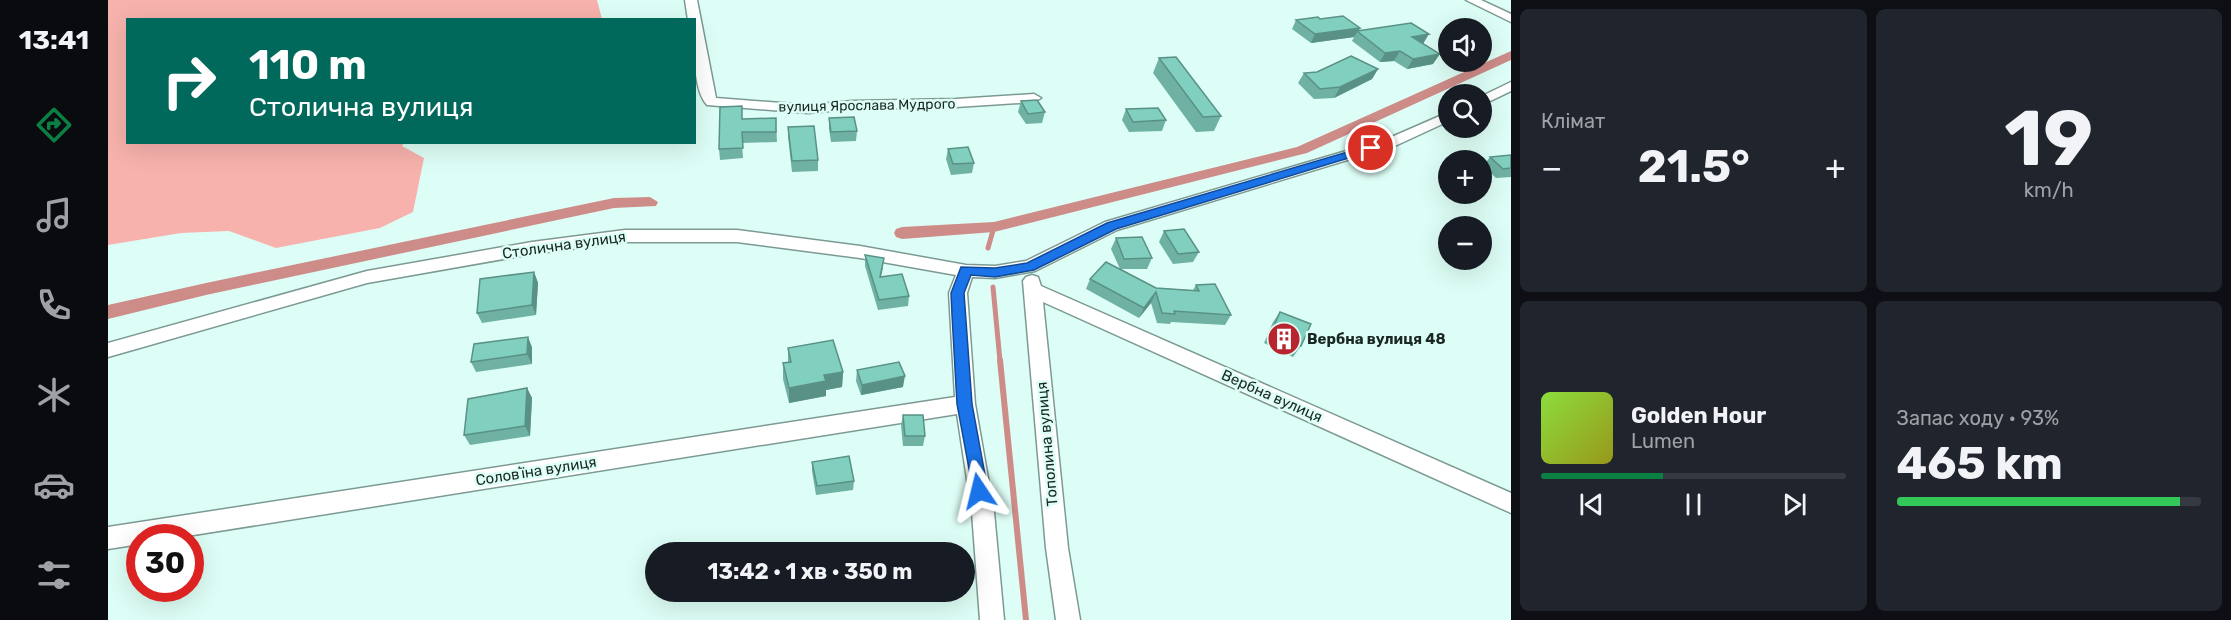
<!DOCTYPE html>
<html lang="uk">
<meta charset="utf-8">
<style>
:root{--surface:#171b24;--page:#20242c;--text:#f1f3f6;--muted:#9ea1a6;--line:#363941;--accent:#0b8043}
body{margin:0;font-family:Rubik,sans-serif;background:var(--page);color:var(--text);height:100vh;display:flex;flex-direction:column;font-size:22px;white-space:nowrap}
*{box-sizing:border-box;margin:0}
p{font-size:20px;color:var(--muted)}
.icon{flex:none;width:33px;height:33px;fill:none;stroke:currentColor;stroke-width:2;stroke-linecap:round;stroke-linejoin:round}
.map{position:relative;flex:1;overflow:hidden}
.panel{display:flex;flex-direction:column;gap:9px;padding:9px;background:#0d0f14;width:720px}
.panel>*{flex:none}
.hud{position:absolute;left:18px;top:18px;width:570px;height:126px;border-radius:0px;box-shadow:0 6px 24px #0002;background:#00695c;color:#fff;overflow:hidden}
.controls{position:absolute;left:1330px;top:18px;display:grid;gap:12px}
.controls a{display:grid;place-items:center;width:54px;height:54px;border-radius:50%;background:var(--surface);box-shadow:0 6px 24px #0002;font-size:30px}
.speed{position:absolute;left:18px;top:524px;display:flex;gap:12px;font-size:30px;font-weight:700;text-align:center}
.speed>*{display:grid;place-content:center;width:78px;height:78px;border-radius:50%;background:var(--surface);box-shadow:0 6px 24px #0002;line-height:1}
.speed .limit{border:9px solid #d22;background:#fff;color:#111}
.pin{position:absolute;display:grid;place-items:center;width:51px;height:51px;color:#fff;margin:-26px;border:3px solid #fff;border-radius:50%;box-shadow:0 2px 6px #0007}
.me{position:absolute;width:66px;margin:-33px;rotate:350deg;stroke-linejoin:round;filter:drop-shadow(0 0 4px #0008)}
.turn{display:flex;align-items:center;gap:21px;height:126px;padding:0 24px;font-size:27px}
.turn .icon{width:78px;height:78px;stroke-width:2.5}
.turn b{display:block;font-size:42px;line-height:51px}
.big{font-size:45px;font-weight:700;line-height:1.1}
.panel .widget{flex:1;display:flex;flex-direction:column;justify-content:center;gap:9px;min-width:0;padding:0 21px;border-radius:9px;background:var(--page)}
.panel .dial{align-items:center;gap:0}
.dial b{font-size:78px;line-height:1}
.song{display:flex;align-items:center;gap:18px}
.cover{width:72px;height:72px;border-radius:9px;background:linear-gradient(135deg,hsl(90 70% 55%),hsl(60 70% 35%))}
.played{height:6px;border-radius:3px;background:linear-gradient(90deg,var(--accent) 40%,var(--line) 40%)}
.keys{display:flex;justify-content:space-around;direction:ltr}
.heat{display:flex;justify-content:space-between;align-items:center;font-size:33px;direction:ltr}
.charge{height:9px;border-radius:4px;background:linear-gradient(90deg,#34c759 93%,var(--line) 0)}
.panel .tiles{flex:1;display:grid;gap:9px;grid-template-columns:repeat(2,1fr)}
.trip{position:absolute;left:537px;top:542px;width:330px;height:60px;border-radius:30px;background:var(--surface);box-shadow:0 6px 24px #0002;font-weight:700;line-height:60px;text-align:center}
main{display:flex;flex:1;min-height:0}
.menu{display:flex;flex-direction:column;width:108px;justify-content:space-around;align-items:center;background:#090b0e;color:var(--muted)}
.menu .icon{width:42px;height:42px}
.menu .current{color:var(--accent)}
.menu b{font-size:27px;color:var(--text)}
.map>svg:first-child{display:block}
</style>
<main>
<nav class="menu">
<b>13:41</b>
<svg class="icon current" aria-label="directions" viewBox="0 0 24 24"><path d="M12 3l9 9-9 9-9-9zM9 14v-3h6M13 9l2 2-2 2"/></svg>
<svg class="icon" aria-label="music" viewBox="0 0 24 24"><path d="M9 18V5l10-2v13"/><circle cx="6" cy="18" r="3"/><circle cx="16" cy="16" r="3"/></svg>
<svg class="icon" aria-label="phone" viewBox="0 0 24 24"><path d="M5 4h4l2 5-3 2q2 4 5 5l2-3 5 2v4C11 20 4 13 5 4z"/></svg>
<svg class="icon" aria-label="climate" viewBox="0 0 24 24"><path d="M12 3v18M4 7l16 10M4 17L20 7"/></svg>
<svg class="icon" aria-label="car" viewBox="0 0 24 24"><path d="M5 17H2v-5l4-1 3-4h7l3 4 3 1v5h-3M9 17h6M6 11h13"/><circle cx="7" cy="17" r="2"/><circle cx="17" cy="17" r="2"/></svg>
<svg class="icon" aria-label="filters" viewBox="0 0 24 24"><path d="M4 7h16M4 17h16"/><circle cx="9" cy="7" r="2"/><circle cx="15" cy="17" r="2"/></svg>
</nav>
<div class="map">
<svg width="1403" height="620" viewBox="0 0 1403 620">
<rect width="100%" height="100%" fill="#ddfef6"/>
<path fill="#f7b2ad" d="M0,0H489L494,19L20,20V142L296,143L294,146L316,158L305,212L272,228L168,248L121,231L73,233L0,245Z"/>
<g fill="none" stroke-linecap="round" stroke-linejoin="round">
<path stroke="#ce8c88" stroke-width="5" d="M880,248L886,227
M885,287L892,361"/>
<path stroke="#ce8c88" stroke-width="6" d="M892,360L918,620"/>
<path fill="#ce8c88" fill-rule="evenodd" d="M1403,51V60L1199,153L886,232L794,239L788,237L786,233L788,229L794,227L886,222L1189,147Z
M542,197L550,202L548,206L506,208L98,295L0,319V305L98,283L506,198Z"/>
<defs>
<path id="street" d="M577,0H589L608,98L700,105L744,101L848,99L926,94L933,98L926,102L848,107L744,109L700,113L599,105C584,89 586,41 586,20H580Z
M1358,0H1373L1403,14V22Z
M1403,82V91L1374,105V96Z
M1341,112V121L1289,145L1009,230L927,271L887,278L864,277L859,293L867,404L886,512L896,620H872L864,512L849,414L73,537H32V544L0,549V527L847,397L841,293L848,275L752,258L629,242H517L424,254L259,283L0,357V343L259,271L424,242L517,230H629L752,246L858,265L887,266L918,261L997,222L1279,139Z
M924,275L930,277L933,286L1403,493V513L935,302L960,548L972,620H948L938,548L915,281L918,277Z"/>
</defs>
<use href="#street" stroke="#7c9a93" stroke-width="3"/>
<use href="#street" fill="#fff" fill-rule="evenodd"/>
</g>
<path fill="#6fb2a4" d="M1212,19L1252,28L1251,31L1315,44L1325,64L1299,69L1286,61L1272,62L1244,41L1246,37L1203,43L1184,29L1188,20Z
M1051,58L1113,116L1106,131L1088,132L1045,73Z
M1270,69L1264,79L1226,98L1206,99L1190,83L1196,73Z
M913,101L937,112L934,123L918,124L910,112Z
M1018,109L1058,120L1054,131L1021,132L1014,120Z
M668,118L669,142L634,143L635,158L612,160L611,149L635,119Z
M721,118L749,131L748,141L723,142L721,129Z
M680,127L710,160V171L684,172L680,137Z
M840,149L866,163L864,173L843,175L838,159Z
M1403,155V177L1388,178L1375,166L1382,157Z
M1056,231L1091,252L1085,262L1065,264L1051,242Z
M1008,238L1044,258L1039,269H1013L1048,288L1085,290L1088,285L1123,315L1117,325L1063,322L1062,324L1049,323L1043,303L1031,318L978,289L982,279L1012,269L1003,249Z
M757,255L775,268L773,277L801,296L800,306L770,310L757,266Z
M426,272L430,283L428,315L374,323L369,313Z
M1172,312L1193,346L1185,357L1156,343L1165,322Z
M424,347V364L368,372L363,362Z
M680,348L735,372L734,387L718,390V396L681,403L675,379V363L680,362Z
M749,370L795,387L753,395L748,381Z
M419,388L424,398L422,436L362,445L356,435Z
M795,415L817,436L815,446H795L793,425Z
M704,462L746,481L745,490L708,495L704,471Z"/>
<path fill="#5a9186" d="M1252,28L1246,37L1203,43L1207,34Z
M1321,34L1315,44L1304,37Z
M1292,51L1286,61L1272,62L1277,53Z
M1332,54L1325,64L1299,69L1305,59Z
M1270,69L1264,79L1226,98L1232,87Z
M426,272L430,283L428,315L424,305Z
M1048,292L1043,303L1031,318L1036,308Z
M420,337L424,347V364L419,354Z
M735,372L734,387L718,390V396L681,403V388L716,375Z
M797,376L795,387L753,395L754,385Z
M419,388L424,398L422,436L417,426Z"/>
<path fill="#81cfbf" stroke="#5a9186" stroke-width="1.5" d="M1235,16L1252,28L1207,34L1188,20L1210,17L1212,19Z
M1303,23L1321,34L1304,37L1332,54L1305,59L1292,51L1277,53L1249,31Z
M1243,56L1270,69L1232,87L1212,89L1196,73L1209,72Z
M1068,57L1113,116L1095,117L1051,58Z
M929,100L937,112L920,114L913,101Z
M634,106V119L668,118V132H634L635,148L611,149L612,107Z
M1050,108L1058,120L1025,122L1018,109Z
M746,117L749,131L723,132L721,118Z
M706,126L710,160L684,161L680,127Z
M860,147L866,163L845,164L840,149Z
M1403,155V168L1395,169L1382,157Z
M1076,229L1091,252L1070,254L1056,231Z
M1034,237L1044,258L1016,259L1008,238Z
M757,255L776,258L772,277L794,274L801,296L771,300Z
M998,262L1048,288L1091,291L1088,285L1107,284L1123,315L1066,311L1067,314L1054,313L1048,292L1036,308L982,279Z
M426,272L424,305L369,313L372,279Z
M1172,312L1203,324L1193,346L1163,333Z
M420,337L419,354L363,362L366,344Z
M725,340L735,372L716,375L718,381L681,388L675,363L683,362L680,348Z
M791,362L797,376L754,385L749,370Z
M419,388L417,426L356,435L360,399Z
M795,415H815L817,436H797Z
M741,456L746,481L709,486L704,462Z"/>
<path fill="#1a73e8" stroke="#114b97" stroke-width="1.5" d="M1263,145L1267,146V150L1008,229L926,270L887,277L863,275L856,293L864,404L880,491L877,496L871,498L866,496L849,404L844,315L843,293L853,267L887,268L919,263L999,223Z"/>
<defs>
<symbol id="building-disc" viewBox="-11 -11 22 22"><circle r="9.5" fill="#b7262e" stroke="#ddfef6"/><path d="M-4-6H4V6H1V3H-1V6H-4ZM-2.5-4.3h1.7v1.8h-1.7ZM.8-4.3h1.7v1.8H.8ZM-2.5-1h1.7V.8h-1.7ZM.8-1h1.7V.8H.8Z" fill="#fff"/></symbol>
</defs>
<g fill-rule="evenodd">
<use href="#building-disc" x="1157" y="320" width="38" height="38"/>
</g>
<g text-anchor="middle" stroke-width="5" stroke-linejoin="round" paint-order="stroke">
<g font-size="14" fill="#1b2724" stroke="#ddfef6">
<text transform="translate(759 105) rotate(-1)" y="5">вулиця Ярослава Мудрого</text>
</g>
<g font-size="15" fill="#1b2724" stroke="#ddfef6">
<text transform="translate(456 245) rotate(-8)" y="5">Столична вулиця</text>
<text transform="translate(1164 396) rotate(24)" y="5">Вербна вулиця</text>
<text transform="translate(939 444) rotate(-95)" y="5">Тополина вулиця</text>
<text transform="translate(428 471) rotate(-9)" y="5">Соловʼїна вулиця</text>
</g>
<g font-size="15" font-weight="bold" fill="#1b2724" stroke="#ddfef6" text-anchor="start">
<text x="1199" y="344">Вербна вулиця 48</text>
</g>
</g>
</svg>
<div class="controls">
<a><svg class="icon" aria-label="sound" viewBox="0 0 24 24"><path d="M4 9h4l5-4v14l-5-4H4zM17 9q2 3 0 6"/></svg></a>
<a><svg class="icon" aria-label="search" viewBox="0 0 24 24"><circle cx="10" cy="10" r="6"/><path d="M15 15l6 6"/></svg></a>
<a>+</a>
<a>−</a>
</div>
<div class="speed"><div class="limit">30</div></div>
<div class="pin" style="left:1263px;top:148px;background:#d93025"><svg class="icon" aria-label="arrive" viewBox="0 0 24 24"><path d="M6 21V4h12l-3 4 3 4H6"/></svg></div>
<svg class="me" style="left:871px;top:491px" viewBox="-20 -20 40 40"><path d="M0-17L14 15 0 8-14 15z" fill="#1a73e8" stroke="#fff" stroke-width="4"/></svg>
<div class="trip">13:42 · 1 хв · 350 m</div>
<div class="hud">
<div class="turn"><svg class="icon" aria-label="right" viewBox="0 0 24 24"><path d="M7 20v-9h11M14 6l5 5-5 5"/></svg><div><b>110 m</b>Столична вулиця</div></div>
</div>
</div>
<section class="panel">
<div class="tiles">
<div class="widget"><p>Клімат</p>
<div class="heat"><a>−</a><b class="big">21.5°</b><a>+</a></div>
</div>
<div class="widget dial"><b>19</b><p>km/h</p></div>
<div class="widget">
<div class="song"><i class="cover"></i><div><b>Golden Hour</b><p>Lumen</p></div></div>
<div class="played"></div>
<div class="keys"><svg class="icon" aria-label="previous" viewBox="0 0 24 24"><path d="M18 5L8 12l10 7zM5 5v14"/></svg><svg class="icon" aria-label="pause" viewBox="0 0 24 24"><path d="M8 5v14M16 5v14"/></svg><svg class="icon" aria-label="next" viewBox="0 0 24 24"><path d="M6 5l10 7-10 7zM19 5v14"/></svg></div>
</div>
<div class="widget"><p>Запас ходу · 93%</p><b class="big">465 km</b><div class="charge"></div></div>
</div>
</section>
</main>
